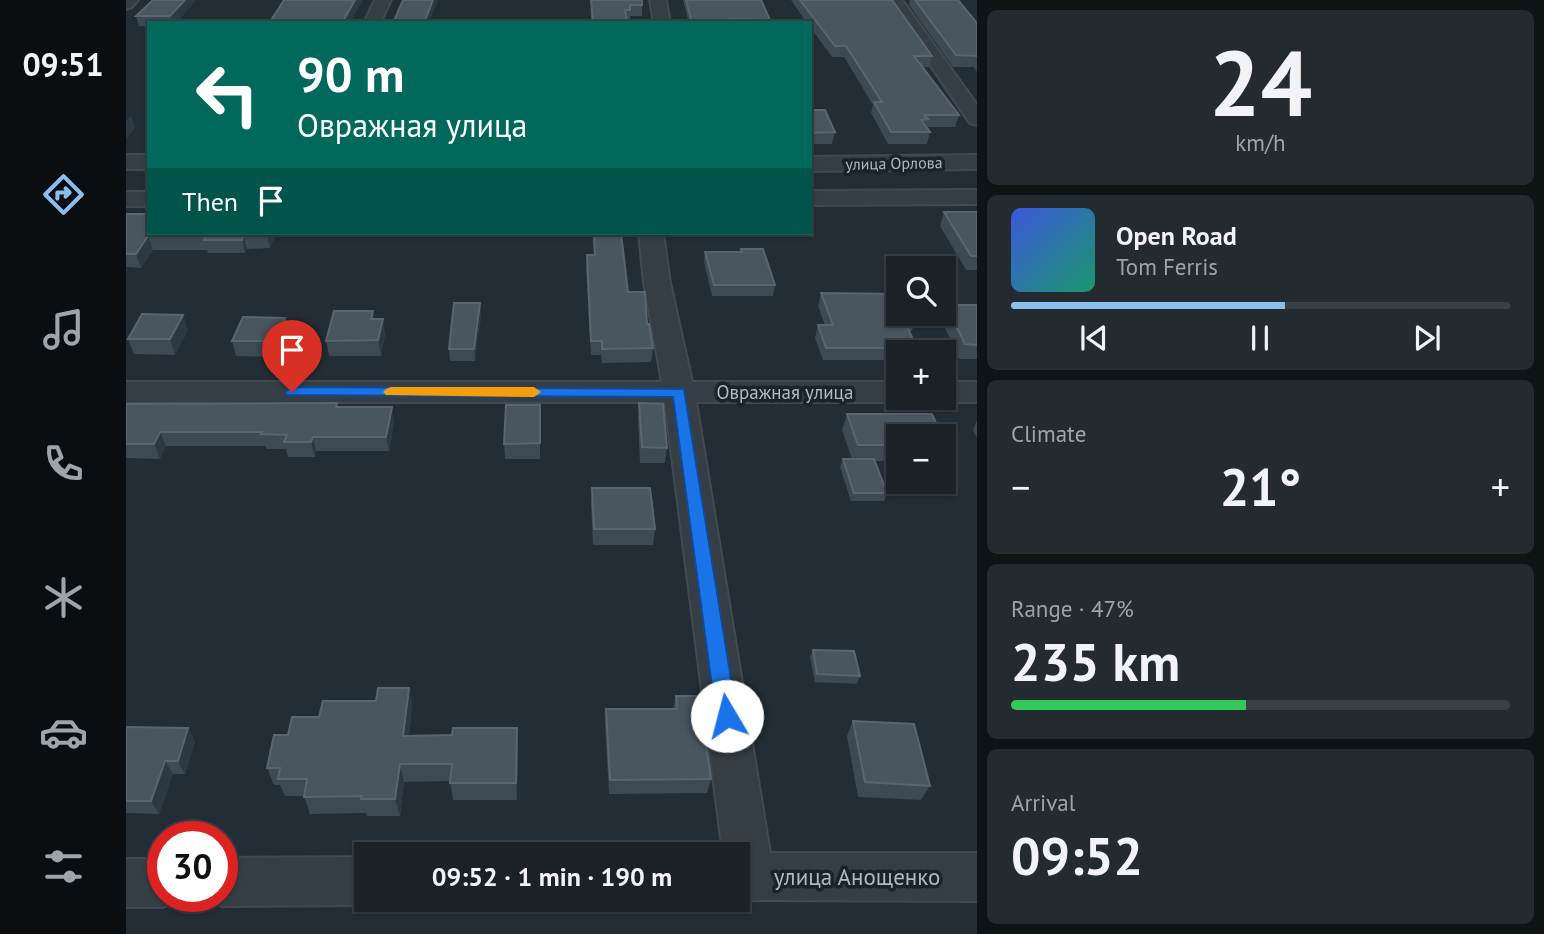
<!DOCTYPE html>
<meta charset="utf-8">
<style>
:root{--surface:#1a2228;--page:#232a30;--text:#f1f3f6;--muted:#9fa4a8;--line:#383f45;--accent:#89bfed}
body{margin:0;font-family:"PT Sans",sans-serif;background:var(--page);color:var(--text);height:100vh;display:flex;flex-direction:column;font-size:26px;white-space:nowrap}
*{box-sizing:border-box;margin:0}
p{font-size:23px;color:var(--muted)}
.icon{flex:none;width:38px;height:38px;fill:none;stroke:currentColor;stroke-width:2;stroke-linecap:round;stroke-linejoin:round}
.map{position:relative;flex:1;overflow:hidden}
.side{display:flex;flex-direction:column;gap:10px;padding:10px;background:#0e1316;width:567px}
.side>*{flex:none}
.top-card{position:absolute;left:21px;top:21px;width:665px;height:214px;border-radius:0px;box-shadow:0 2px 5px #0004,0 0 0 2px var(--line);background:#00695c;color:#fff;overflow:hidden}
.fabs{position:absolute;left:760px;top:256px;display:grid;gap:14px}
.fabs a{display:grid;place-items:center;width:70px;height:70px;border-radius:0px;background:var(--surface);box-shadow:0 2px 5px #0004,0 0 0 2px var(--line);font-size:35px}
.speed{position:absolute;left:21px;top:821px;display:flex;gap:14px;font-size:35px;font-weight:700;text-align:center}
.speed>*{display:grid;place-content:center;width:91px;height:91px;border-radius:50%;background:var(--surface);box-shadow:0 2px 5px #0004,0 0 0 2px var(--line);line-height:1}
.speed .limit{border:10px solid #d22;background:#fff;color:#111}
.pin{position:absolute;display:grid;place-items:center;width:60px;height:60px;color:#fff;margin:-72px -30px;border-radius:50% 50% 50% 0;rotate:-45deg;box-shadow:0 0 7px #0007}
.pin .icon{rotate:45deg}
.me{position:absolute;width:77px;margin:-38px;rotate:352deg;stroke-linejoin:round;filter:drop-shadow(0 0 5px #0008)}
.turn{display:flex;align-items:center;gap:24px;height:147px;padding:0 35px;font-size:32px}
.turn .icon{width:91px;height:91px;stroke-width:2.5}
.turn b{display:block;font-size:49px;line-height:60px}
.then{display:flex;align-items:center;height:66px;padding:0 35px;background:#0003;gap:14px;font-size:26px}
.big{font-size:52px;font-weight:800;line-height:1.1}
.side .card{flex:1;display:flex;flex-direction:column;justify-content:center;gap:10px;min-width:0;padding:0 24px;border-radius:10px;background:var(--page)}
.side .dial{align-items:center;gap:0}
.dial b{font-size:91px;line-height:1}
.song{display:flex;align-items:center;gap:21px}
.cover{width:84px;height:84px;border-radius:10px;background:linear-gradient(135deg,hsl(230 70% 55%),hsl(160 70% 35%))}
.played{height:7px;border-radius:4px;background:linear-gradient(90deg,var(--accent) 55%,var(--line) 55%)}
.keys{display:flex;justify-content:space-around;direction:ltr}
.heat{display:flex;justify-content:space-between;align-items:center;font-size:38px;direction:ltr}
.charge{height:10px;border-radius:5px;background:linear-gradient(90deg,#34c759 47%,var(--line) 0)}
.trip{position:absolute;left:228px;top:842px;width:396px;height:70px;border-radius:0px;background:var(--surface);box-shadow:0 2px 5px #0004,0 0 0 2px var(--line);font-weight:800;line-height:70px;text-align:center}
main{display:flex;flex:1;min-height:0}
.tabs{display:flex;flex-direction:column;width:126px;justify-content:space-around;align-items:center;background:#0a0e10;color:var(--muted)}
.tabs .icon{width:49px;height:49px}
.tabs .on{color:var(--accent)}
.tabs b{font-size:32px;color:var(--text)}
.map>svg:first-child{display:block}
</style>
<main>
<nav class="tabs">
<b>09:51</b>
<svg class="icon on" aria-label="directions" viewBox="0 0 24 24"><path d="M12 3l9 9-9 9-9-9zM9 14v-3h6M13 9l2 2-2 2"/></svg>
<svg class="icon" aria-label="music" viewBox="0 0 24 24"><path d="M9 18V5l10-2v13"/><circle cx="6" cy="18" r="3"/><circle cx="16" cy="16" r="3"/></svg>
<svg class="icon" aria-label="phone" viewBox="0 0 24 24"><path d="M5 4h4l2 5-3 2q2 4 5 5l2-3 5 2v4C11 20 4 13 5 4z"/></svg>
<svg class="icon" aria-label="climate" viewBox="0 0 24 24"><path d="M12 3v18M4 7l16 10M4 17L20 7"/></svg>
<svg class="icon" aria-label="car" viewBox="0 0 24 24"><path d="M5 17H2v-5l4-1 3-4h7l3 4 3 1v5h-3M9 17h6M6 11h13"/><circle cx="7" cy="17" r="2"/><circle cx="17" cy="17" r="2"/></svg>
<svg class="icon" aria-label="filters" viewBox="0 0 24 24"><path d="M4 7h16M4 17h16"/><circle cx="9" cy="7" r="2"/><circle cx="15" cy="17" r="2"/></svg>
</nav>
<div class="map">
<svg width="851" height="934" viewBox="0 0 851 934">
<rect width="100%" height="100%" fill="#222d35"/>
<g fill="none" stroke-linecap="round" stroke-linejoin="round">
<defs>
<path id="minor" d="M0,0H12L6,7L0,9Z
M249,0H265L254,23H238Z
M524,0H540L544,23H528Z
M760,0H776L851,105V125L844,123Z
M0,155H23V169H0Z
M851,155V169L684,171V157Z
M851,190V204L684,205V191Z
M0,192H23V206H0Z
M513,233H537L544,283L566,382H772V397H784L772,402H570L644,853H851V901L607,900H611V854H597L539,402H0V382H536L518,283Z
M817,382H851V402H817L806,399L817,397Z
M240,857V900H254L240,905L96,906L79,899L77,896H96V858Z
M0,859H37V896H56L54,900L37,907H0Z"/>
</defs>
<use href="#minor" stroke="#414a52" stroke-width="4"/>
<use href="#minor" fill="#353e45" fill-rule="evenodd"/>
</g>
<path fill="#3d4953" d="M70,0L50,23H23V26H13L10,16Z
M465,0L516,5V16H504V21H501V23H465Z
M557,0H635L644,20L643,23H563Z
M665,0H766L806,56L803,67H797L833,115L829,127H800L804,132L801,144H762L745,113L747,105L718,57H706L684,27V23H681Z
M784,0H790L846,19L851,23V72L847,67H827L783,5Z
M684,110L709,132L706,144H684Z
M818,212H851V270H840L814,226Z
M0,214L23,233H151L144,248L121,249L119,253H82L81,250H27L15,268L0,267Z
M466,233H495L502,292L521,324L527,348L525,362L476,363L475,355H465L460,268L461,255H468Z
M615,249L649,285L647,296H586L578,262L579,252H615Z
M695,293L790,318L786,331H783L791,348L790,352H772V360H697L689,338L692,325H699L692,306Z
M354,303L355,316L349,361H324L323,349Z
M820,305H851V359H833L815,319Z
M247,311L248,319L259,334L255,356H203L200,341Z
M159,318L163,333L153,357L110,356L106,341Z
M62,330L49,355L8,354L2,339Z
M211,403L212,407L268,421L263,451H190L189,457H162L160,449H140L139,446H40L34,459L0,458V404Z
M513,403L541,448L539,463H514L512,419Z
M414,405V459H379L378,444Z
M721,414L772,436V461H749L761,493L758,501H725L714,467L717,459H726L716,430Z
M851,420V438L847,430Z
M466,488L529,529L527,545H467L465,504Z
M687,650L734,676L731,684L689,682L684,657Z
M283,688L286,706L283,736L326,735L392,746L391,800H327L324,781L278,782L274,816H241L240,813L184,814L178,796H159L154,785H148L141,768L162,735L193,717L250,701Z
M550,696L585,779L581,793L483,794L479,724L480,709H547Z
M727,721L804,786L795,800L732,797L721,736Z
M0,727L62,728L69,742L59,774H47L33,814L0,813Z"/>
<path fill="#2d3942" d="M59,0H70L50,23H45L44,16Z
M229,0H237L224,23H216Z
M307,0H312L303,23H298Z
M5,115L9,128L0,139V121Z
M142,233H151L144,248L141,235Z
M118,235L121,249L119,253L116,240Z
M22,236L27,250L15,268L10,254Z
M354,303L355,316L349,361L348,349Z
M57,315L62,330L49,355L44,339Z
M159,318L163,333L153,357L149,341Z
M257,319L259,334L255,356L252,340Z
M266,407L268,421L263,451L260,437Z
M34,432L40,446L34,459L28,444Z
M187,437L190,451L189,457L185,442Z
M283,688L286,706L281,753L277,736Z
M62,728L69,742L59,774L52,761Z
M391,728L392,746L391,800L390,783Z
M39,761L47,774L33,814L25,801Z
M274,764L278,782L274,816L269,799Z"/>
<path fill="#49555f" stroke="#59656f" stroke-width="2" d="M27,0H59L44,16H10Z
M158,0H229L216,23L144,22Z
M277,0H307L298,23H267Z
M465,0H516V5H504V10H499L501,23H467Z
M560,0H635L644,20L603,19L604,23H566Z
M674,0H766L806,56H788L833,115H798L802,119L795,120L804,132H765L748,102H756L720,46H709Z
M789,0H832L851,23V56L830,55Z
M684,110H699L709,132L684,133Z
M818,212H851V256H845Z
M0,214H23V233H142L141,235H118L116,240H78L80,236H22L10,254H0Z
M468,233H495L502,292H519L521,324H523L527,348L476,349V341H465L461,255H469Z
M615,249H637L649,285H588L579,252H616Z
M695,293L772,294V313H788L790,318H777L791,348H700L692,325H707Z
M328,303H354L348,349H323Z
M820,305H851V345L839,344Z
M208,311H247L245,319H257L252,340L200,341Z
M16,314L57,315L44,339H2Z
M117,317L159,318L149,341H106Z
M211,403L210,407H266L260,437H187L185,442H158L161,435L135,434L136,432H34L28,444H0V404Z
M513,403L537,404L541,448L516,447Z
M380,405H414V443L378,444Z
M721,414H806L816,436H772V445H732Z
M717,459H748L761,493H728Z
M466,488H524L529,529H468Z
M687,650L728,651L734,676L691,674Z
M252,688H283L277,736L326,735L327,728H391L390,783H324L326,764H274L269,799H235L236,796L178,797L181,779H152L154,768H141L148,735H162L166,717H193L197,701H250Z
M550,696H573L585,779L484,780L480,709H551Z
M727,721L788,724L804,786L739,782Z
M0,727L62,728L52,761H39L25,801H0Z"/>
<path fill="#1a73e8" stroke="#114b97" stroke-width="2" d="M166,387L558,389L611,716L608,722L601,725L593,722L590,716L547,397L161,395L159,392Z"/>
<path fill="#f59e0b" d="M265,387H408L415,392L408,397L260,395L257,392L260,389Z"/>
<g text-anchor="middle" stroke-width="7" stroke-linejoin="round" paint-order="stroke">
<g font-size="16" fill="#afb9c2" stroke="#1a232a">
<text transform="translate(768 163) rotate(-1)" y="6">улица Орлова</text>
</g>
<g font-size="19" fill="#afb9c2" stroke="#1a232a">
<text x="659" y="399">Овражная улица</text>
</g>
<g font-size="23" fill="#afb9c2" stroke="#1a232a">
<text x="731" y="885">улица Анощенко</text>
</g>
</g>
</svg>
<div class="fabs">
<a><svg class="icon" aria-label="search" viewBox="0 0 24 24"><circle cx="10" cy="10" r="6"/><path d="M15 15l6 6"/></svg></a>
<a>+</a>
<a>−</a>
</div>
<div class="speed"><div class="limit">30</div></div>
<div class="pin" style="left:166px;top:392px;background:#d93025"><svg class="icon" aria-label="arrive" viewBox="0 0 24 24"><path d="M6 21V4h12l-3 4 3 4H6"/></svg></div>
<svg class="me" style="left:601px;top:716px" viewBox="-20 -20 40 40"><circle r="19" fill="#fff"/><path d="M0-13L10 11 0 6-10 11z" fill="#1a73e8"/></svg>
<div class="trip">09:52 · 1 min · 190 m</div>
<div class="top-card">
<div class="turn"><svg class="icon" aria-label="left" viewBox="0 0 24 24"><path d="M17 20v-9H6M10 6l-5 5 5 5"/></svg><div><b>90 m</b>Овражная улица</div></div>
<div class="then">Then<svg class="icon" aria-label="arrive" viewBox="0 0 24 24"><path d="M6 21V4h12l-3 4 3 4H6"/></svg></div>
</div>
</div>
<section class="side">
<div class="card dial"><b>24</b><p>km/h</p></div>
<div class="card">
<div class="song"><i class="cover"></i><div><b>Open Road</b><p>Tom Ferris</p></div></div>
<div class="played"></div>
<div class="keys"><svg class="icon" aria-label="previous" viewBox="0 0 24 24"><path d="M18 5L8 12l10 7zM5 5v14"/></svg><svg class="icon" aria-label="pause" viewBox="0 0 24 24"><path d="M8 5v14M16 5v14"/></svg><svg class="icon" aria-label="next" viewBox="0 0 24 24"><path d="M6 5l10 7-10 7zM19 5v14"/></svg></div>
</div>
<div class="card"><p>Climate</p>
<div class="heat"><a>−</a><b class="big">21°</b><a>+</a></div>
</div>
<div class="card"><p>Range · 47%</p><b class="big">235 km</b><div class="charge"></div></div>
<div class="card"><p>Arrival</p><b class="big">09:52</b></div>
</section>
</main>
